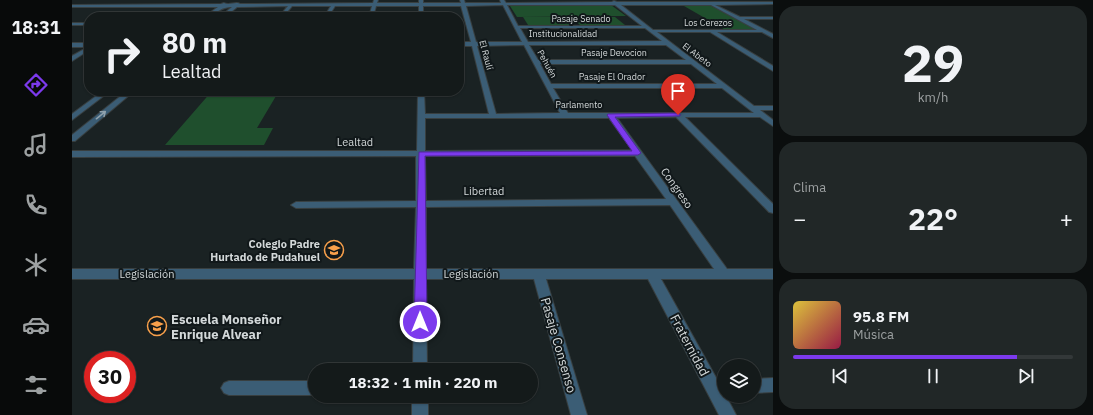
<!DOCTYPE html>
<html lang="es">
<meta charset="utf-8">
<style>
:root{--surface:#141a1a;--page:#212727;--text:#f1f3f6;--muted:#9da1a2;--line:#333839;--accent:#7c3aed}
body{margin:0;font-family:"IBM Plex Sans",sans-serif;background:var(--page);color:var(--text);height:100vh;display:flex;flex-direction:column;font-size:15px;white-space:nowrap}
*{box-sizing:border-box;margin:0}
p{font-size:13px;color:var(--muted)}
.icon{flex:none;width:22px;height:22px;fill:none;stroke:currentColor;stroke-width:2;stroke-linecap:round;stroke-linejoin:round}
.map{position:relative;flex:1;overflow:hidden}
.drawer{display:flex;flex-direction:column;gap:6px;padding:6px;background:#0b0e0e;width:320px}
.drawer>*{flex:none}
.guide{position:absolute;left:12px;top:12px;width:380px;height:84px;border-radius:16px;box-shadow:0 1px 3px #0004,0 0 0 1px var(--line);background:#141a1a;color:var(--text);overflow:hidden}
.fabs{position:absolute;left:645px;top:359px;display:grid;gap:8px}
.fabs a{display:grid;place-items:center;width:44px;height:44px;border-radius:50%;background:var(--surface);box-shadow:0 1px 3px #0004,0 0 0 1px var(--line);font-size:20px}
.speed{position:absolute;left:12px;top:351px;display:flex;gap:8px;font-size:20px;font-weight:700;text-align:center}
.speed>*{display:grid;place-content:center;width:52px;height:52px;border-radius:50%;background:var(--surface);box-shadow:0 1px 3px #0004,0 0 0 1px var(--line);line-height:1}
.speed .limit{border:6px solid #d22;background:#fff;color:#111}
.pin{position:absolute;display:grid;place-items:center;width:34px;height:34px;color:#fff;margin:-41px -17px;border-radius:50% 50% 50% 0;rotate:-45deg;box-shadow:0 0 4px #0007}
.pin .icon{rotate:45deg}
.me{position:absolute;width:44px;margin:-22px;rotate:0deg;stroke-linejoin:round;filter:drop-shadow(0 0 3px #0008)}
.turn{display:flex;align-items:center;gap:14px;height:84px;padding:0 12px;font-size:18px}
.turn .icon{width:52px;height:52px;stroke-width:2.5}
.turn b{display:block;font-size:28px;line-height:34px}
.big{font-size:30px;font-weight:800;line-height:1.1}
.drawer .card{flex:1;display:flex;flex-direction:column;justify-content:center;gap:6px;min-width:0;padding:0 14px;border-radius:16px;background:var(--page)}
.drawer .dial{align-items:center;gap:0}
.dial b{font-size:52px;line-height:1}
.song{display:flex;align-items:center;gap:12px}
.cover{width:48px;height:48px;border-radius:6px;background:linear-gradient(135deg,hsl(50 70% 55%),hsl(340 70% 35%))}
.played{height:4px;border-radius:2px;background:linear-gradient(90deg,var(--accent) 80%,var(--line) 80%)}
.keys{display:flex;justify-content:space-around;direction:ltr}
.heat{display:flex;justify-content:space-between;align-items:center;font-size:22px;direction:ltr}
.trip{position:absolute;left:236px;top:363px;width:230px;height:40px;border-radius:20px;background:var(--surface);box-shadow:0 1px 3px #0004,0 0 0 1px var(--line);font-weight:800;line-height:40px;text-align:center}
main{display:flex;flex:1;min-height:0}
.menu{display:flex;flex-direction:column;width:72px;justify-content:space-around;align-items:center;background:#080a0a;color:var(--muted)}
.menu .icon{width:28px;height:28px}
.menu .on{color:var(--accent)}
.menu b{font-size:18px;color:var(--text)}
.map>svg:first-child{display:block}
</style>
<main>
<nav class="menu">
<b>18:31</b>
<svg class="icon on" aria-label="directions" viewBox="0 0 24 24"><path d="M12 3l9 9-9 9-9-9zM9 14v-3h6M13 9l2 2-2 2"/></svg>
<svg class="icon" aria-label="music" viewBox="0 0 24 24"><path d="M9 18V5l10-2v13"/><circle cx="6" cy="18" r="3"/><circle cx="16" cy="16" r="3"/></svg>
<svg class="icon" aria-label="phone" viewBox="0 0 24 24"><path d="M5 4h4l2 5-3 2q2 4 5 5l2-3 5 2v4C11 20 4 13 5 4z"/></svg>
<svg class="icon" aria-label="climate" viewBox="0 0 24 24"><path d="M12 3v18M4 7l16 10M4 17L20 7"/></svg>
<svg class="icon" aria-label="car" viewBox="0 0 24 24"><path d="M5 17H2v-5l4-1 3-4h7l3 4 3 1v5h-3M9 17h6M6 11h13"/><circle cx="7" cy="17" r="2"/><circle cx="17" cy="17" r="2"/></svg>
<svg class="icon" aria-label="filters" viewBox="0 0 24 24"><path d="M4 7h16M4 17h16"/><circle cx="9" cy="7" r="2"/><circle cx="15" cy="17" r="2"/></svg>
</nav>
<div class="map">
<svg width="701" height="415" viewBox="0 0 701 415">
<rect width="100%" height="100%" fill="#1a2223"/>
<path fill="#1f4f2d" d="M539,5L554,16L445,17L438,6Z
M612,6H640L684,29H652Z
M451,17H494L501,25H456Z
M500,17H543L553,25H508Z
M140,91H207L185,128H201L192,145H93Z"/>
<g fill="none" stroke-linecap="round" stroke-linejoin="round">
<defs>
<path id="minor" d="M302,0H306L305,3H347V0H351V3H389L388,0H392L393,3H429L428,0H432L434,3L540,2L542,1L545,2H701V4L643,5L668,17H701V19H672L701,34V38L690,32H645L701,66V71L638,32H585L682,106H701V110H688L701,120V126L688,117H613L701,204V213L697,212L604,117L545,118L655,269H701V279H589L652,392V396H654L664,415H647L576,279H474L515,415H499L462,279H354L355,370H341L342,279H0V269H342L344,207L224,208L219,205L224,202L344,201V156L0,157V151H345L346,91H352L353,114H417L400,46H387V42H399L389,6H351V17H347V6H304L301,17H297L300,6H263L256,17H252L259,6H220L211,17H207L216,6L165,7L153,17H148L160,7C145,7 144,17 132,17L146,7H0V5L149,4L152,3C157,6 164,1 168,4L301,3ZM431,5L450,42H404L394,6ZM435,5H543L570,26H446ZM549,5H639L685,30H581ZM448,28H573L590,41L456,42ZM452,45L488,113L424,114L405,46ZM457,45H594L614,60H466ZM468,64H619L645,84H479ZM481,88H650L682,113H496ZM353,118H537L560,150L353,151ZM353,156H563L594,199L354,201ZM598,205L642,269H354V207Z
M0,23H17V25H0Z
M0,43H17V50L0,61V56L16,47H0Z
M31,91H38L0,120V114Z
M55,91H62L3,141H0V135Z
M701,378V392L682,393V379Z
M157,381H243V395H157L152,393L149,388L152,383Z
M340,396H356V415H340Z"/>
</defs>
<use href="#minor" stroke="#383f40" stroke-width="2"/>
<use href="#minor" fill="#3b5d75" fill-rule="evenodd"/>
</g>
<defs><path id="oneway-shaft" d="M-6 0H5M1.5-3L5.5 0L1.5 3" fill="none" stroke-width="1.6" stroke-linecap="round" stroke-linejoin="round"/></defs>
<use stroke="#8fa1ac" href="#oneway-shaft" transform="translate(29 115) rotate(-39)"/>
<path fill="#7c3aed" stroke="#51269a" d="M606,113L608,114V116L543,117L569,153L566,155L353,156L355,322L353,326L348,327L344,326L342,322L347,152L560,151L535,115L536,114Z"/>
<defs>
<symbol id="school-ring" viewBox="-11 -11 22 22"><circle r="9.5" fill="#11181a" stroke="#f8a04b" stroke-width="1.5"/><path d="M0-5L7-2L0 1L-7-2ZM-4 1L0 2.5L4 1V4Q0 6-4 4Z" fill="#f8a04b"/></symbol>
</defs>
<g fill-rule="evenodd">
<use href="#school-ring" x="251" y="239" width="22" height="22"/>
<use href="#school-ring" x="74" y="315" width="22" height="22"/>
</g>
<g text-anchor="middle" stroke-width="4" stroke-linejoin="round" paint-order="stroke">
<g font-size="9" fill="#d3d8d9" stroke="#11181a">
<text x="509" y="22">Pasaje Senado</text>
<text x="636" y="26">Los Cerezos</text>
<text x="491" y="37">Institucionalidad</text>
<text x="542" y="56">Pasaje Devocion</text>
<text transform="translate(414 55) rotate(75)" y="3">El Raulí</text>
<text transform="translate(625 55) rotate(37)" y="3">El Abeto</text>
<text transform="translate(475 64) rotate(61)" y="3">Pehuén</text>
<text x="540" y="80">Pasaje El Orador</text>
<text x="507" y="108">Parlamento</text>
</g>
<g font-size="11" fill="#d3d8d9" stroke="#11181a">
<text x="283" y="146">Lealtad</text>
<text transform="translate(605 188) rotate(55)" y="4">Congreso</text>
<text x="412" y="195">Libertad</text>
<text x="75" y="278">Legislación</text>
<text x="399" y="278">Legislación</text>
</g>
<g font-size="11" font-weight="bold" fill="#d3d8d9" stroke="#11181a" text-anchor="end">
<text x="248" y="248">Colegio Padre<tspan x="248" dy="13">Hurtado de Pudahuel</tspan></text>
</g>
<g font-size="13" font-weight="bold" fill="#d3d8d9" stroke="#11181a" text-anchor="start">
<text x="99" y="324">Escuela Monseñor<tspan x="99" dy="15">Enrique Alvear</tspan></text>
</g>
<g font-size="13" fill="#d3d8d9" stroke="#11181a">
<text transform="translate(487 345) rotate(74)" y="5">Pasaje Consenso</text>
<text transform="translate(618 345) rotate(62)" y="5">Fraternidad</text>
</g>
</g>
</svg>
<div class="fabs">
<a><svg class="icon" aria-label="layers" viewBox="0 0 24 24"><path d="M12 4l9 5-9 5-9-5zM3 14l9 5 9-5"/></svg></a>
</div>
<div class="speed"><div class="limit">30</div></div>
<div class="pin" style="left:606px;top:115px;background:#d93025"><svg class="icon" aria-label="arrive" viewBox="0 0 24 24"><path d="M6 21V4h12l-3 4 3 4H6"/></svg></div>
<svg class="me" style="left:348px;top:322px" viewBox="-20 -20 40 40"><circle r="17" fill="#7c3aed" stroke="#fff" stroke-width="3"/><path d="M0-11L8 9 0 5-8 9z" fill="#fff"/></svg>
<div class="trip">18:32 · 1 min · 220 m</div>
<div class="guide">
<div class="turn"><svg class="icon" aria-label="right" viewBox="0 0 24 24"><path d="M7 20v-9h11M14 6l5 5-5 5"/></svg><div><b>80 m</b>Lealtad</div></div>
</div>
</div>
<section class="drawer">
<div class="card dial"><b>29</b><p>km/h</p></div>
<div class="card"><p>Clima</p>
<div class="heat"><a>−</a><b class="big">22°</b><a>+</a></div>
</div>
<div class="card">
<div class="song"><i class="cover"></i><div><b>95.8 FM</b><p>Música</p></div></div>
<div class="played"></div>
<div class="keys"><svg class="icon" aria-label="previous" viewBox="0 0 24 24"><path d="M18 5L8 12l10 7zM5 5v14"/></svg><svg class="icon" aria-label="pause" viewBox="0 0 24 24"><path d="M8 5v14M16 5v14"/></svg><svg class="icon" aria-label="next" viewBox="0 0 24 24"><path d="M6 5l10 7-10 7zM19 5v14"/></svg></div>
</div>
</section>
</main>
